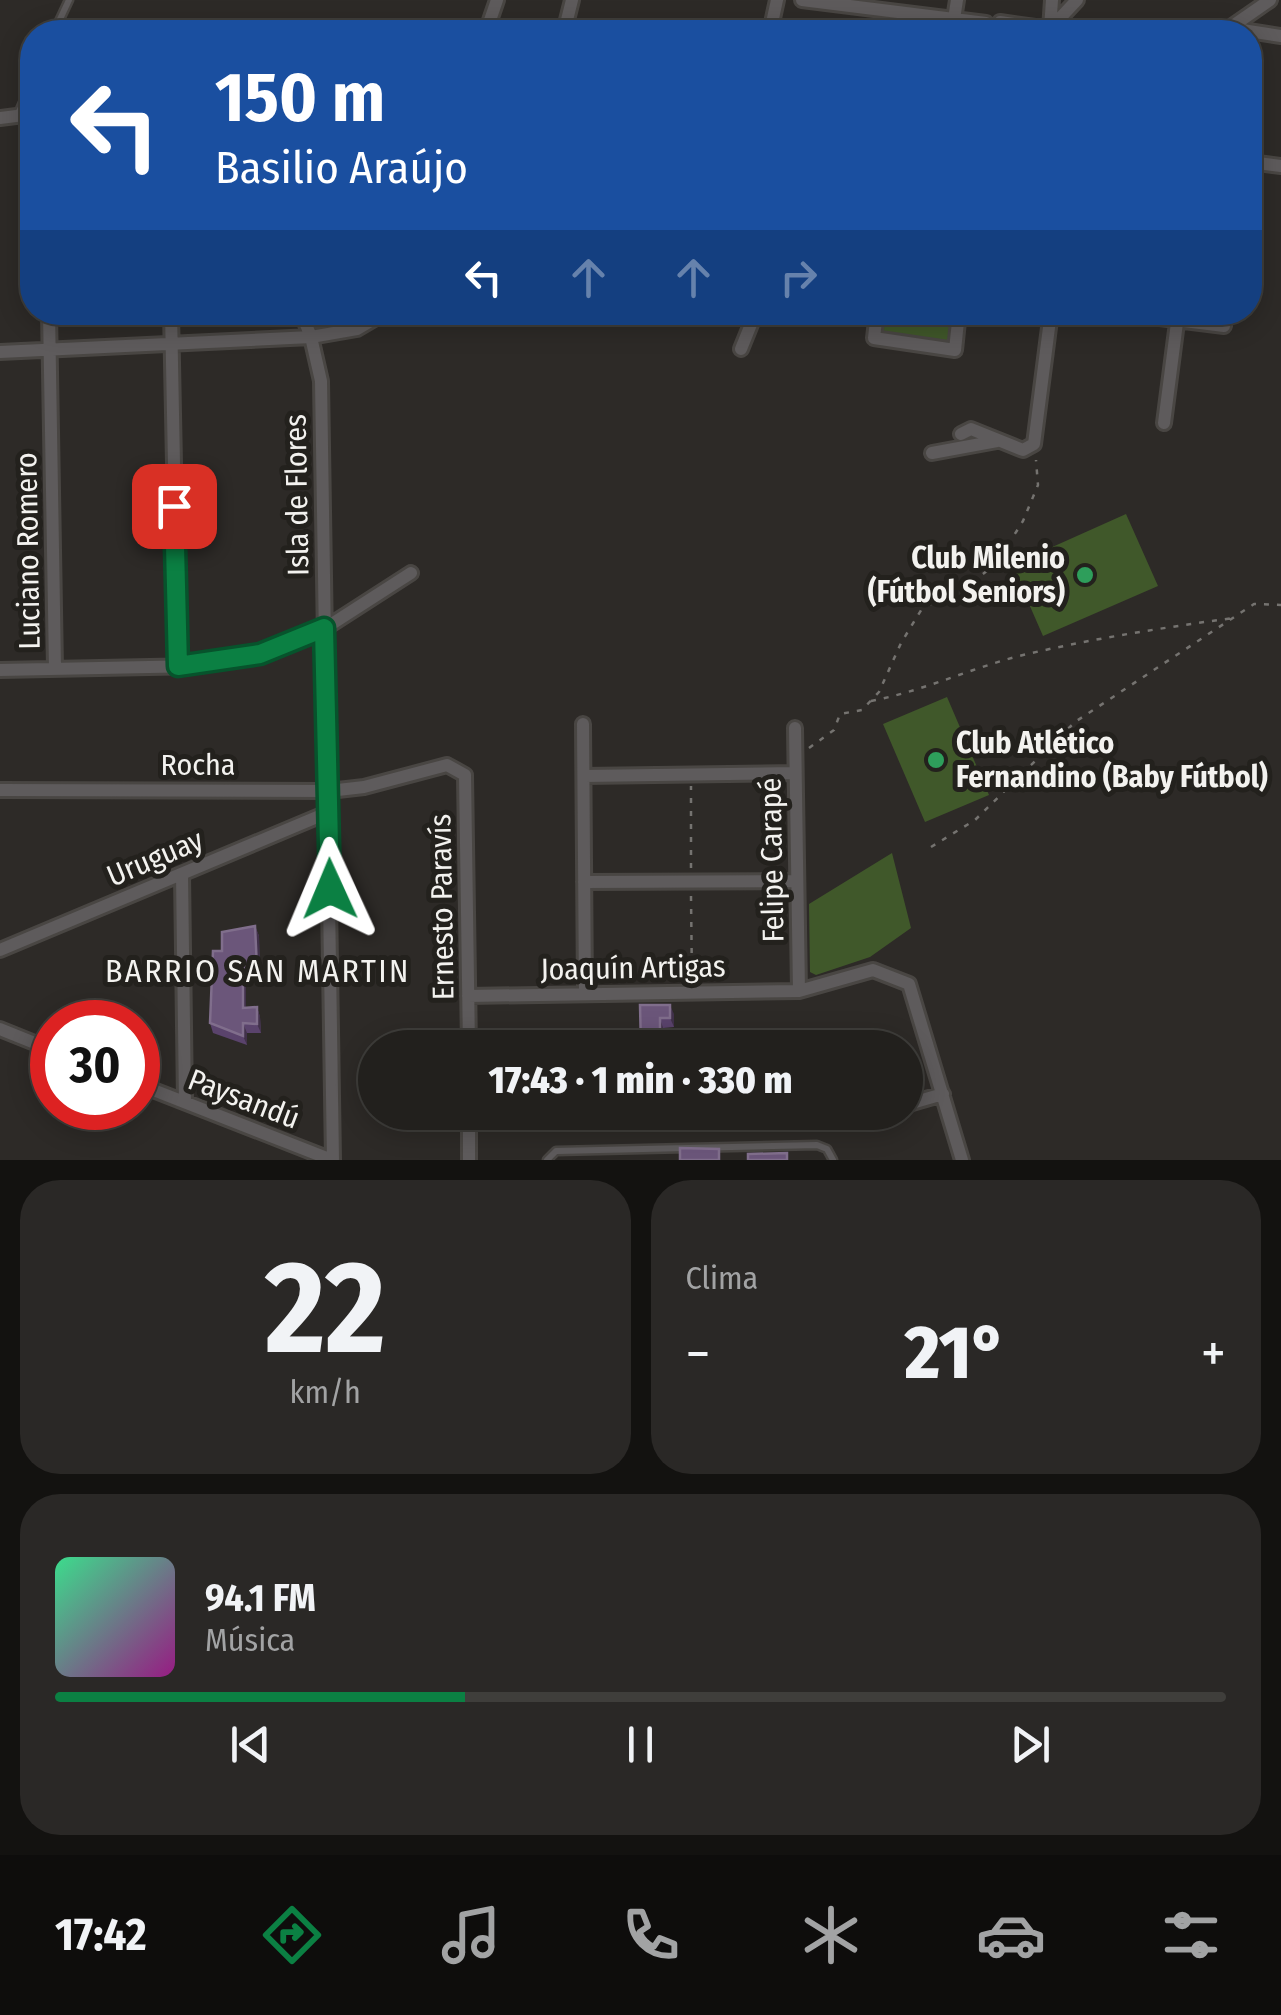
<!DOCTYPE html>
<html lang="es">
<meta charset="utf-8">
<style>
:root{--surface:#22201d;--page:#2a2826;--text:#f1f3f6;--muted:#a2a3a4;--line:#3f3e3b;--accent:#0b8043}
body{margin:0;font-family:"Fira Sans Condensed",sans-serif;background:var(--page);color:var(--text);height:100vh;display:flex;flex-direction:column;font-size:38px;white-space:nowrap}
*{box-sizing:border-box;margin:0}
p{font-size:32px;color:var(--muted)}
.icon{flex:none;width:55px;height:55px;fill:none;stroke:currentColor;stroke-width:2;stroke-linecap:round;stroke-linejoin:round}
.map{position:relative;height:1160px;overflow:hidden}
.drawer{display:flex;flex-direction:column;gap:20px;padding:20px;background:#131210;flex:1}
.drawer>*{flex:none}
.banner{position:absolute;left:20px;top:20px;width:1242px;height:305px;border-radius:40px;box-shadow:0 5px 25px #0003,0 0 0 2px var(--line);background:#1a4fa0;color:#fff;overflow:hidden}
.speed{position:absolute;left:30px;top:1000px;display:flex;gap:20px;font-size:50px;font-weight:700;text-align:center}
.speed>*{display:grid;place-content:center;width:130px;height:130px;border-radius:50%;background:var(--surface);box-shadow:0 5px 25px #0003,0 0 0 2px var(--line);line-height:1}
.speed .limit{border:15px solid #d22;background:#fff;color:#111}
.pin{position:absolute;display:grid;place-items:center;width:85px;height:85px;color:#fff;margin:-42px;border-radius:20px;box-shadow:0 5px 15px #0006}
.me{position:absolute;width:110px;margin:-55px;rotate:359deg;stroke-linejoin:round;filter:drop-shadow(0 0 8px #0008)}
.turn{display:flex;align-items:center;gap:35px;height:210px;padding:0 30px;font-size:45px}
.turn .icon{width:130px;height:130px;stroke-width:2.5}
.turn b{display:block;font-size:70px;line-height:85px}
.lanes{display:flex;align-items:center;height:95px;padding:0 30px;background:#0003;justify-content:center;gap:50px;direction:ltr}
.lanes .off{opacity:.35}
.big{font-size:75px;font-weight:800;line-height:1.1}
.drawer .card{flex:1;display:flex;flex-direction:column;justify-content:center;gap:15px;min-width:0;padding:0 35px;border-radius:40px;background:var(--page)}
.drawer .dial{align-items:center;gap:0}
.dial b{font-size:130px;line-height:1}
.song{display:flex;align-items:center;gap:30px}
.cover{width:120px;height:120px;border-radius:15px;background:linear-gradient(135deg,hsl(150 70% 55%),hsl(310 70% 35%))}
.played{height:10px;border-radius:5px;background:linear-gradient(90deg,var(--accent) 35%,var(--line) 35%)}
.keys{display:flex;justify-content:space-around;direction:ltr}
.heat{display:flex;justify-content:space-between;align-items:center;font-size:55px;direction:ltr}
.drawer .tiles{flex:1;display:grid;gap:20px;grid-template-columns:1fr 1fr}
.card:last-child{grid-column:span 2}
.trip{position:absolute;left:358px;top:1030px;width:565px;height:100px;border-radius:50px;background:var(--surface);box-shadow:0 5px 25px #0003,0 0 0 2px var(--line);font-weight:800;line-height:100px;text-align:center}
.dock{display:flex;height:160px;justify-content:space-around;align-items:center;background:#0e0d0c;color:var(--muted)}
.dock .icon{width:70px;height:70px}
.dock .on{color:var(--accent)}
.dock b{font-size:45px;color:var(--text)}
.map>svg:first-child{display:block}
</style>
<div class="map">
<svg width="1281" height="1160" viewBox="0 0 1281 1160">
<rect width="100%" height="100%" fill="#2d2a27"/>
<path fill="#40582a" d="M885,313H952L949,342L883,331Z
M1126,514L1158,586L1043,636L1012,565Z
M947,697L989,795L925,822L883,724Z
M892,853L911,928L870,957L816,975L810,972L809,904Z"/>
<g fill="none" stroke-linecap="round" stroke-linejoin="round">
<defs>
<path id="service" d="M54,32L69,0
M18,114L32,82
M547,1160L556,1151L817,1145L827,1149L833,1160"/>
<path id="minor" d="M802,0L986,23
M954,19L957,0
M1000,22L1050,29L1052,0
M1229,28L1281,36
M1048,31L1077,0
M486,32L497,0
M564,32L572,0
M770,32L777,0
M1224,32L1270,0
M0,118L32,114
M1250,162L1281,166
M49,312L55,668
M171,312L178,666
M301,312L311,337L321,381L333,1160
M877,312L874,338L955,350L959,312
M1112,312L1224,326
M741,349L756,312
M0,352L311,337L357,329L386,312
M1164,423L1178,315
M961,434L971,429L1023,450L1034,444L1051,312
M932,453L997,441
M0,670L199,666L260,655L324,629L411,573
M583,724L585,994
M795,728L799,991
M584,776L795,773
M0,790L329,791L364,787L447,765L465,775L469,1048
M182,874L185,1102
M584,882L797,881
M0,950L329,812
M468,996L799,991L873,970L909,984L962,1160
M0,1029L52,1050
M138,1084L332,1160
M905,1105L943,1094
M469,1112V1160
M857,1120L880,1112"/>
</defs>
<use href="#service" stroke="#494643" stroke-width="11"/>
<use href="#minor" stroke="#494643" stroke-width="18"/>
<path stroke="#757370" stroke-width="2.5" stroke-dasharray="5 8" stroke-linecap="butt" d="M871,701C923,691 969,669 1019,656C1090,639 1161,628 1233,618
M809,748L834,730L840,714L862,710L879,692L901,643L923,607L957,594L996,564L1023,521L1038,485L1036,460
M931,847L975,820L1075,722L1254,604L1281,605
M691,868V786
M691,896L692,983"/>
<use href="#service" stroke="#5e5b5c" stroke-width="6"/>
<use href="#minor" stroke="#5e5b5c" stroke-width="12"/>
</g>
<path fill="#5a436c" d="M255,926L259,936L260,977H246V1008L257,1007L260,1017L261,1033H247V1045L213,1033L210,1023Z
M640,1005L674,1014V1027L663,1028L641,1048Z"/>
<path fill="#41314a" d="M255,926L259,936L260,977L257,968Z
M243,967L246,977V1017L243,1008Z
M670,1005L674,1014V1027L670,1018Z
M257,1007L260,1017L261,1033L257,1024Z
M660,1018L663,1028V1046L660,1036Z
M243,1023L247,1033V1045L243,1036Z"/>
<path fill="#6b567a" stroke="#806e8c" stroke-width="2.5" d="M255,926L257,968L243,967V1008L257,1007V1024L243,1023V1036L210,1023L213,951H222V932Z
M640,1005H670V1018H660V1036H670V1048H641Z
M806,1036V1048H694V1038Z
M680,1148L719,1149V1160H680Z
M787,1153V1160H748V1154Z"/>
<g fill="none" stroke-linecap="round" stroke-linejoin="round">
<defs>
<path id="route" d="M174,506L178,666L260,654L324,628L330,889"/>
</defs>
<use href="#route" stroke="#07532c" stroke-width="25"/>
<use href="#route" stroke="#0b8043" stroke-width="18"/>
</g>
<g fill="#2e9e5b" stroke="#23211d" stroke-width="4">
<circle cx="1085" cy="575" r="10"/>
<circle cx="936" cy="760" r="10"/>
</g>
<g text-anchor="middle" stroke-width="10" stroke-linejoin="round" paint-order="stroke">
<g font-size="30" fill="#f3f2ef" stroke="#23211d">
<text transform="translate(297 495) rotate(-91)" y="10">Isla de Flores</text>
<text transform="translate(28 551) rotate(-91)" y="10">Luciano Romero</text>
<text x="198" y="775">Rocha</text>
<text transform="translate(155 858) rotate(-23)" y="10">Uruguay</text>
<text transform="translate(772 860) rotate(-91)" y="10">Felipe Carapé</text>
<text transform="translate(442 907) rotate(-91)" y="10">Ernesto Paravís</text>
<text transform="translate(633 968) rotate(-1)" y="10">Joaquín Artigas</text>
<text transform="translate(244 1099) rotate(21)" y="10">Paysandú</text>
</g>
<g font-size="30" font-weight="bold" fill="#f3f2ef" stroke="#23211d" text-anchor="end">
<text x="1065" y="568">Club Milenio<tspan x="1065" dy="34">(Fútbol Seniors)</tspan></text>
<text x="956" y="753" text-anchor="start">Club Atlético<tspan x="956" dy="34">Fernandino (Baby Fútbol)</tspan></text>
</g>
<g font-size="32" letter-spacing="2.5" fill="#f3f2ef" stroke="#23211d">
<text x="258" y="982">BARRIO SAN MARTIN</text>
</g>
</g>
</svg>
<div class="speed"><div class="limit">30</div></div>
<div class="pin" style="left:174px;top:506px;background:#d93025"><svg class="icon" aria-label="arrive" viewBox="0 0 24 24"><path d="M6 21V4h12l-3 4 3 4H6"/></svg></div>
<svg class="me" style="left:330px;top:889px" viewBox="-20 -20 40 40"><path d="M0-17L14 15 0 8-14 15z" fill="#0b8043" stroke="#fff" stroke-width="4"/></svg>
<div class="trip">17:43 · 1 min · 330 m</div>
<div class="banner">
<div class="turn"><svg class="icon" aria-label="left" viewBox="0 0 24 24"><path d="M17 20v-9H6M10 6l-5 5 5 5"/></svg><div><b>150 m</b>Basilio Araújo</div></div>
<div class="lanes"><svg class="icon" aria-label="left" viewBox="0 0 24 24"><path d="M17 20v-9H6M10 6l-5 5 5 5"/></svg><svg class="icon off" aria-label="ahead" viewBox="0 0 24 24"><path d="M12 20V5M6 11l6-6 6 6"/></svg><svg class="icon off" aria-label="ahead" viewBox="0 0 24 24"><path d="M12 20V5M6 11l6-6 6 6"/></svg><svg class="icon off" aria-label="right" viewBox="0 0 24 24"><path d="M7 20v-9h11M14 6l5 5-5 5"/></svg></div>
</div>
</div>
<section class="drawer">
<div class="tiles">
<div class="card dial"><b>22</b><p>km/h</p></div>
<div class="card"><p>Clima</p>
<div class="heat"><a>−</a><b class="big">21°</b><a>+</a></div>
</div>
<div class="card">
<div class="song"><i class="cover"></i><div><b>94.1 FM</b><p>Música</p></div></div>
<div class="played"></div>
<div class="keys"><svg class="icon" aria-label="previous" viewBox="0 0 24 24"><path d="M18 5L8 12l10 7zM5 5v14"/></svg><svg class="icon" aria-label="pause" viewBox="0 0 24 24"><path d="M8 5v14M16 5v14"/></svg><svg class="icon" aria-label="next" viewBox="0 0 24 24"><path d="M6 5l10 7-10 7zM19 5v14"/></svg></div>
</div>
</div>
</section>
<nav class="dock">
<b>17:42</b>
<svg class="icon on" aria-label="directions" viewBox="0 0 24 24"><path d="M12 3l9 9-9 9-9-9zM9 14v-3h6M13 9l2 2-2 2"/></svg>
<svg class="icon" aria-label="music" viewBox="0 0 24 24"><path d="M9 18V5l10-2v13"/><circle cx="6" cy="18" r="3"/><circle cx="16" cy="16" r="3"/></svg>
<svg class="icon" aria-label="phone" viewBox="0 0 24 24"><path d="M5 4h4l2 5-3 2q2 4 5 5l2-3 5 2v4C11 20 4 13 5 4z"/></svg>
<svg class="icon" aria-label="climate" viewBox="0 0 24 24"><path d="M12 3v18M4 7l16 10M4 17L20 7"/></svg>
<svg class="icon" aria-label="car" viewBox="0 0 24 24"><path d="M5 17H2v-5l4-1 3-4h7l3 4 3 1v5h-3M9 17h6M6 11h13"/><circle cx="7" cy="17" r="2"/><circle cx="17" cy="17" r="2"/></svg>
<svg class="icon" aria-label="filters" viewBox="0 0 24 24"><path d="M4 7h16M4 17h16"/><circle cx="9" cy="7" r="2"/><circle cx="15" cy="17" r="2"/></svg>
</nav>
